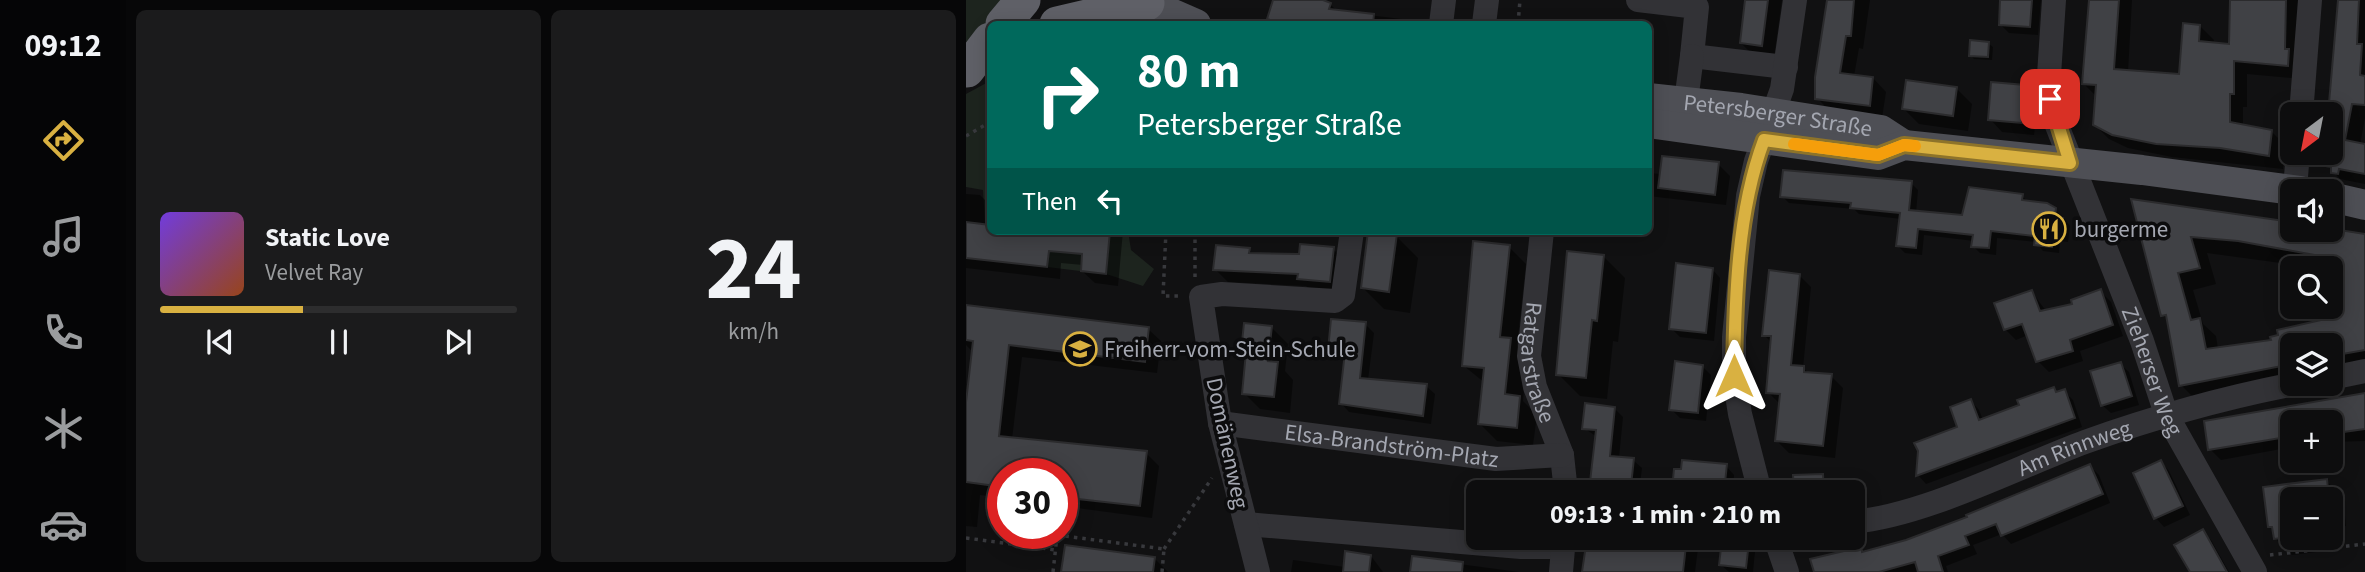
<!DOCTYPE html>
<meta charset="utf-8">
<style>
:root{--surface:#0d0d0e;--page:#1b1b1c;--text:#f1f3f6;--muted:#9a9c9e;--line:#2d2d2e;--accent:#d9b141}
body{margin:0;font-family:"Source Sans 3",sans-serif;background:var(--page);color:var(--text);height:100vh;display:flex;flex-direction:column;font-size:26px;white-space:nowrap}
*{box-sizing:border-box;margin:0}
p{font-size:23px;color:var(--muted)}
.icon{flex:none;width:38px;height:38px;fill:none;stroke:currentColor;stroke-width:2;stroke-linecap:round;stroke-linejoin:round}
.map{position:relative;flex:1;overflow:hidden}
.drawer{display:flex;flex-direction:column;gap:10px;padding:10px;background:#070708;width:840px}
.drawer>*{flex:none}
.hud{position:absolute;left:21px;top:21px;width:665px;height:214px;border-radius:10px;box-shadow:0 4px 18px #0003,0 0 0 2px var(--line);background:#00695c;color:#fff;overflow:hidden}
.needle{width:46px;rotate:212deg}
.fabs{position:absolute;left:1314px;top:102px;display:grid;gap:14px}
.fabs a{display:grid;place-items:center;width:63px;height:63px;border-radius:10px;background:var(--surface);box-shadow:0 4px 18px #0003,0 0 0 2px var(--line);font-size:35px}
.speed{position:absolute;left:21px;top:458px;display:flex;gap:14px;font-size:35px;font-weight:700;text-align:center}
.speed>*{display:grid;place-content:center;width:91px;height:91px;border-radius:50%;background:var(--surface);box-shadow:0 4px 18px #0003,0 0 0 2px var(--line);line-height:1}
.speed .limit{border:10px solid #d22;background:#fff;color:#111}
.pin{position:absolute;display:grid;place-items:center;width:60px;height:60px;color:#fff;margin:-30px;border-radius:14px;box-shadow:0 4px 10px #0006}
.me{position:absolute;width:77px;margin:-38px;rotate:0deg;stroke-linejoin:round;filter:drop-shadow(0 0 5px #0008)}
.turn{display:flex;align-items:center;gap:24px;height:147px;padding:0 35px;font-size:32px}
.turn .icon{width:91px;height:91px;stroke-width:2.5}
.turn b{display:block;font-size:49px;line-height:60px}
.then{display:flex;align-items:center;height:66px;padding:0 35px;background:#0003;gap:14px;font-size:26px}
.drawer .card{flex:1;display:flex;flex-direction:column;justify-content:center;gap:10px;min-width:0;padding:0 24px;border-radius:10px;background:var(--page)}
.drawer .dial{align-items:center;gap:0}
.dial b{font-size:91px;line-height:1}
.song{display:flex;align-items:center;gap:21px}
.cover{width:84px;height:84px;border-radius:10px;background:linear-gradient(135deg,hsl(260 70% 55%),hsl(20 70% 35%))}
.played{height:7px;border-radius:4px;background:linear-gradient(90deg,var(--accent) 40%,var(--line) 40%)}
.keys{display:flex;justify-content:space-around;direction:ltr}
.drawer .tiles{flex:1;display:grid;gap:10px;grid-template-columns:repeat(2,1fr)}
.trip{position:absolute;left:500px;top:480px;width:399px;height:70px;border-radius:10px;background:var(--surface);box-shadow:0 4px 18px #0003,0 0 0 2px var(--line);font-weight:700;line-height:70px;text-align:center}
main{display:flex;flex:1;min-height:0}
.tabs{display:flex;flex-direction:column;width:126px;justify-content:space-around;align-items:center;background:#050506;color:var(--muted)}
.tabs .icon{width:49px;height:49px}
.tabs .current{color:var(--accent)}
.tabs b{font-size:32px;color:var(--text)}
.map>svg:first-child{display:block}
</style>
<main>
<nav class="tabs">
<b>09:12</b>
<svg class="icon current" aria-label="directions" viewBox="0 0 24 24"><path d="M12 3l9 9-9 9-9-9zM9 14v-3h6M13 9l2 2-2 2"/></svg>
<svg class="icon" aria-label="music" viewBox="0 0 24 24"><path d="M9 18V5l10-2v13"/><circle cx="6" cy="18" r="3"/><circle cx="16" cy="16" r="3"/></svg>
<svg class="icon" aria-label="phone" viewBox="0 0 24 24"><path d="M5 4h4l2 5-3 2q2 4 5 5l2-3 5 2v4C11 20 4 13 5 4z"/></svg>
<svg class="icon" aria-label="climate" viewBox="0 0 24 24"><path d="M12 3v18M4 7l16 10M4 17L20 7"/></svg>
<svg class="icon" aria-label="car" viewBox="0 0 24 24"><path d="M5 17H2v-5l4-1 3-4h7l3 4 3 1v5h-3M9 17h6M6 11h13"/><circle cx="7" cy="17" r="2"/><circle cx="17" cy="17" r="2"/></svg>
</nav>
<section class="drawer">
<div class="tiles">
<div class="card">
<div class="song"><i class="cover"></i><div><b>Static Love</b><p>Velvet Ray</p></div></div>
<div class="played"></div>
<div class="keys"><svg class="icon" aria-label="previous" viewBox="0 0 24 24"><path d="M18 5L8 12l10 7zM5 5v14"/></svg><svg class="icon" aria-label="pause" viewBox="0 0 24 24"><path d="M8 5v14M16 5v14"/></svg><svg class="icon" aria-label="next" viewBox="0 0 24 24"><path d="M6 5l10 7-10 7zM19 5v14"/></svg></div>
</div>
<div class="card dial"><b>24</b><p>km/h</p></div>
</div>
</section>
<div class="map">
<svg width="1399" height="572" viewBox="0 0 1399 572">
<rect width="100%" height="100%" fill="#111112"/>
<path fill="#1d241e" d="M0,0H35L33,12L0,42Z
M24,81V225L19,224L17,190L0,187V94Z
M79,231H118L109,232L107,253L116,254L114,271L81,267L85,232Z
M144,231H162L165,250L188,269L177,286L140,274Z"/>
<path fill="#0007" d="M309,0H351L364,4L373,13L369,24H309L303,18Z
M781,0H816L808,58L788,56L775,43Z
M861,0H904L897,49L893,48L888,76L907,78L920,92L916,118L864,111L851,98Z
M1036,0H1075L1072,35L1043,33L1034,24Z
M1125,0H1166L1162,72L1215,76L1234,26L1248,40L1247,44L1264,46L1267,0H1333L1335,79L1281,74V107H1277V126L1305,131L1319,145L1317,169L1206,157L1162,148L1143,139L1129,125L1131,97L1117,83Z
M1373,0H1399V118L1394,145L1399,146V184L1374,179L1361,165L1371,109L1364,102Z
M385,13L444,20L449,24H384Z
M1023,44L1027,47L1026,60L1008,59L1004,55Z
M1059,86L1072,99L1068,135L1036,132L1024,119Z
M991,89L1006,104L1002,131L953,124L938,109Z
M752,164L764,176L760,205L682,196V173L696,174Z
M945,183L952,190L950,213L997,217L1056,196L1063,203L1089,210L1097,217L1104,226L1102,242L1094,241L1093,253L1077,251L1070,242L1031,238L1030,255L1014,253L1007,246L1008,241L958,235L956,255L939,253L932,246L935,219L893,214L888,209L823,203L816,196Z
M0,194L14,195L24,205V231L120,235V231H157L152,286L129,283L116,271L117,265L95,263L94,279L0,268Z
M1167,201L1326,224V229L1399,236L1365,270L1241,253L1250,284L1227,290L1237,324L1250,336L1252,349L1307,342L1354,322L1351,306H1365V284L1399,277V370L1365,376V345H1326V383L1231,401L1215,385L1203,321L1197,315Z
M430,236L452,258L444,313L418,309L396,287Z
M543,247L560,264L551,346L561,357L557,401L571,415L567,445L531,441L514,424L519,383L498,366Z
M367,249L380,262L376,294L346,291L340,286L262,282L249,269L283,250L287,254L335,256Z
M637,256L659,278L652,342L647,341L641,399L614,396L592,374Z
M746,269L754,278L748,341L714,337L705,328Z
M833,275L845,287L837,368L844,374L865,376L877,388L869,458L823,453L811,441L815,405L802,392L806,343L798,335Z
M1134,291L1145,302L1157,336L1114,351L1117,361L1083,372L1072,361L1062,335L1050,340L1039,329L1066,292L1080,311L1109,305Z
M0,307L182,329L195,341L191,373L56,357L46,439L180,453L193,466L186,518L96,506V474H37V498L14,495L11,527L0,526V418L6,351L0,345Z
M399,324L408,333L402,380L460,386L469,394L465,424L383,412L375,403L380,359L372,358L364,349Z
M305,327L322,344L319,371L327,380L324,413L294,409L278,393L282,356L277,351Z
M1154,364L1163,372L1173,405L1145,413L1136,405Z
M736,366L745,375L740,421L714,418L705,409Z
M1088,389L1092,393L1098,391L1107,400L1116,427L960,484L952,475L953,451L994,428L1005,401L1013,410L1017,420L1055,406Z
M1399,393V441L1365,442V422H1326V447L1255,460L1244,449Z
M648,408L657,417L653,458L667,460L676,468L673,492L634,490L626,481L631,437L618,428Z
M1195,462L1203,471L1224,515L1198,527L1190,518L1169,474Z
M760,466L768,475L767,492H711L708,488Z
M1124,466L1133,475L1144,503L1045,544L1036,534L1007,545L1011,554L980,566L982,572H850L894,549L898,553L941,541L1004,518Z
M857,476L865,485V492H829Z
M1360,481L1377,497L1380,526L1365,528V499H1326V537H1356L1358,551L1326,555L1309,538L1304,526L1299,489Z
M1236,531L1245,540L1263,572H1226Z
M721,537L732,548L729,572H620L680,548Z
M782,544L789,551L787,572H763L755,565Z
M405,556L417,572H325L327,560L379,567Z
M448,558L553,572H446Z
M189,559L202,572H97Z"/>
<path fill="#404145" stroke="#2b2b2d" stroke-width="2" fill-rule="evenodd" d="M307,0H357L365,3L363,9L408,14L407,24H318L301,19Z
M779,0H802L796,46L774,43Z
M861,0H888L885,36H880L874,73L907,77L904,106L849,99V77Z
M1034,0H1066L1064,27L1033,25Z
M1123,0H1153L1148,69L1213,74L1217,23L1234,25L1233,41L1263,44L1264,0H1320L1319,49H1323L1322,66L1268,61V94H1264V122L1306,130L1303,156L1254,148L1190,144L1146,135L1127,125L1130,85L1116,84Z
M1372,0H1393L1391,44H1396L1394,75L1399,76V105L1386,104L1379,140L1399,144V174L1373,169L1372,174L1365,173V167L1359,166L1361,152H1365V127L1371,103H1363Z
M1004,40L1023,42L1022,57L1003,56Z
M940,80L991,87L987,116L936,109Z
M1025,82L1059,85L1056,123L1022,120Z
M696,156L753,162L749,195L692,188Z
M817,170L946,181L943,210L996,215L1003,187L1057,194L1056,200L1081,203L1090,208L1089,217L1097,218L1095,235H1088L1086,247L1068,245L1069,236L1025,231L1023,248L1005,247L1007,235L952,229L950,248L930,246L934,213L884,208L885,203L814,197Z
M1165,199L1326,222V229H1367L1399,234V350L1365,356V345H1326V364L1213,386L1200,315L1195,316ZM1225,237L1272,241L1365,258V306L1352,308L1355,320L1311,330L1312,335L1304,337L1305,340L1240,349L1234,318L1225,320L1212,273L1234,268Z
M0,222L24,225V231L109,234L144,231L140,274L115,271L116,254L83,251L81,267L0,258Z
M402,231L431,234L423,292L395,288Z
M507,241L544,245L534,337L545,338L539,394L554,396L551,428L512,424L518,368L496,366Z
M334,244L368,247L364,282L331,279L332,274L247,270L250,245L284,248L283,253L333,254Z
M601,251L638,255L631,321L626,320L620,378L590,375Z
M710,263L747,268L740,333L703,329Z
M803,270L834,274L825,365L838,366V372L866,374L857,446L809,441L814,394L800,393L805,336H796Z
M1135,289L1147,325L1104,340L1107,351L1070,362L1056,324L1038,330L1028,303L1066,290L1074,311L1106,304L1105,300Z
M0,305L183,327L179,362L43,345L33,436L181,451L174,506L103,498L104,491L96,490V474H37V487L0,482V402L7,341L0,340Z
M365,319L400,322L394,378L461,384L457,416L373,404L379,352L362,350Z
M278,323L306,326L302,361L312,362L308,397L276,394L280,352H275Z
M709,361L737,365L732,413L703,410Z
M1155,362L1166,396L1135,406L1124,371Z
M1088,387L1090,392L1099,389L1109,418L950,476L952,451L948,443L991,427L984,407L1005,399L1013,420L1053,405L1051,400Z
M1399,393V429L1377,432L1376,422H1324L1326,436L1242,450L1238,421Z
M619,403L649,407L644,456L668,458L665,486L624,482L630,430L616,429Z
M716,460L761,464L758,492L706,489L708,469H715Z
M1195,460L1217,506L1188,519L1167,473Z
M1124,464L1137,494L1035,536L1030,524L999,536L1003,545L972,556L977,572H952L949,562L913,572H848L844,559L895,547L896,552L940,540L1001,517L1000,515Z
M857,474L858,492H828L827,475Z
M1361,479L1363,499H1326V532L1322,533L1323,537L1308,539L1306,527H1302L1297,487Z
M1237,529L1261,572H1224L1208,545Z
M680,537H721L717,572H616L621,538L679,546Z
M756,539L783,542L780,568L753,565Z
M99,545L189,557L187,572H95Z
M379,551L405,555L403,572H377Z
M446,556L497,562L496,572H444Z"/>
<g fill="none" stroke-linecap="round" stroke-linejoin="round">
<path stroke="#38393d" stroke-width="3.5" stroke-dasharray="3.5 5" stroke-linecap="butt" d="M552,24L554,0
M0,136L24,122
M200,231L197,296H215
M229,231V278
M96,500L98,490
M91,535L198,549L196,572
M0,538L90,550
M198,549L246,478
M1304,555L1399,544
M87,572L91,536"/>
<g stroke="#323236" stroke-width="24">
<path d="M672,0L731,7L726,56L820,67"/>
<path id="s1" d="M1088,0L1083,75L1088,118L1176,341L1200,414L1289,572"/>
<path d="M475,24L478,0"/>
<path d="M518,24L521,0"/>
<path d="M720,101L726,56"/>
<path d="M1335,114L1344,0"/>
<path d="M1329,189L1332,152"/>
<path id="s2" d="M576,231L563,356L569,387L596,455L600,492"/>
<path d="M1365,378L1399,371"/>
<path id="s3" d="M254,423L530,459L596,455"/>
<path d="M794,492L774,414L768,376V337L782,196L790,161L816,89L829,0"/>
<path id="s4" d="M887,522C960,515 1049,468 1119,442C1189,417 1260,397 1334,383"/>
<path d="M280,524L555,547H597"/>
<path d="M809,537L821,572"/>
<path d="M292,572L254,423L235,297L256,294L369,301L377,295L386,231"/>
<path d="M595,572L598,537"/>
</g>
<g stroke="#4e4f55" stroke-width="30">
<path d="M175,0L230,24"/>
<path id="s5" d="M682,98L775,108L915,130L938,145"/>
<path d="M682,123L912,155L938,145L1176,170L1335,191"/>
<path d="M1365,197L1399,205"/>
</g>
<path stroke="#5f6067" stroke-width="35" d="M37,24L57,0
M91,24L181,3
M1,70L24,40"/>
</g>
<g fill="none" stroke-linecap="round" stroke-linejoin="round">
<defs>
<path id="route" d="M768,376C769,299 771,212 798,140L912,155L938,145L1104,163L1084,99"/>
</defs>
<use href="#route" stroke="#8d732a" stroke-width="18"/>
<use href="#route" stroke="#d9b141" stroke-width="12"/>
<path stroke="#f59e0b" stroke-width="12" d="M828,144L912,155L938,145L949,146"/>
</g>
<defs>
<symbol id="restaurant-ring" viewBox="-11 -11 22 22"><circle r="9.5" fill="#0c0c0d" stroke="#d9b141" stroke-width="1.5"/><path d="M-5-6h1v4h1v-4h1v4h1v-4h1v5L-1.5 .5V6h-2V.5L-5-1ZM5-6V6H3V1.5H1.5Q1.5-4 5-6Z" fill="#d9b141"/></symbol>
<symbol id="school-ring" viewBox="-11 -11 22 22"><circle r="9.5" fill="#0c0c0d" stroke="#d9b141" stroke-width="1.5"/><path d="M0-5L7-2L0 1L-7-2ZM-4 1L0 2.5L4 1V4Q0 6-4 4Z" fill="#d9b141"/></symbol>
</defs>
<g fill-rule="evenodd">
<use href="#restaurant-ring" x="1064" y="210" width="38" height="38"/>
<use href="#school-ring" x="95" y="330" width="38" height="38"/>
</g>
<g text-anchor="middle" stroke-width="7" stroke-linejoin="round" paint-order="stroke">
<g font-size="23" fill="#a4a7b1" stroke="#0c0c0d">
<text dy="8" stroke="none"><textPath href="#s5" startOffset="131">Petersberger Straße</textPath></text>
<text dy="8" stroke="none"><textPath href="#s2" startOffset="133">Ratgarstraße</textPath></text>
<text dy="8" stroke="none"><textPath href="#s1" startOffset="390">Zieherser Weg</textPath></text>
<text transform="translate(262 443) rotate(78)" y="8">Domänenweg</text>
<text dy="8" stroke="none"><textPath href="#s3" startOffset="173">Elsa-Brandström-Platz</textPath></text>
<text dy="8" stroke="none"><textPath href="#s4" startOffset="234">Am Rinnweg</textPath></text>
</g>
<g font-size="23" fill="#a4a7b1" stroke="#0c0c0d" text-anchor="start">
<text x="1108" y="237">burgerme</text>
<text x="138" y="357">Freiherr-vom-Stein-Schule</text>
</g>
</g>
</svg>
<div class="fabs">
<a><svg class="needle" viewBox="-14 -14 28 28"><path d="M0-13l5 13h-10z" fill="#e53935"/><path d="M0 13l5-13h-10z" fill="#9a9c9e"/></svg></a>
<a><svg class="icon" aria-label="sound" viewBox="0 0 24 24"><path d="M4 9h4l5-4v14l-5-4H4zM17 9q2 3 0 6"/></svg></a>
<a><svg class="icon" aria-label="search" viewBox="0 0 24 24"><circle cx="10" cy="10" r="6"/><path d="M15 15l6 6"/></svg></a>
<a><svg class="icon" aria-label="layers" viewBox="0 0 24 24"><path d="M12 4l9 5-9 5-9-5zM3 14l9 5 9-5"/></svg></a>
<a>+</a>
<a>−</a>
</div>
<div class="speed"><div class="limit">30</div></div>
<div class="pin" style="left:1084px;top:99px;background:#d93025"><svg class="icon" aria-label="arrive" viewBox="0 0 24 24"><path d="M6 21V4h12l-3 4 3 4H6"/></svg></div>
<svg class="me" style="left:768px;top:376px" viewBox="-20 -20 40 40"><path d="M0-17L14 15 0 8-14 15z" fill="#d9b141" stroke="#fff" stroke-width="4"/></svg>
<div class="trip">09:13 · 1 min · 210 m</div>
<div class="hud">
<div class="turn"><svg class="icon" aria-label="right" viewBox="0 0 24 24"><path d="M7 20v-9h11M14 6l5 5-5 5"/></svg><div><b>80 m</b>Petersberger Straße</div></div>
<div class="then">Then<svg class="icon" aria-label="left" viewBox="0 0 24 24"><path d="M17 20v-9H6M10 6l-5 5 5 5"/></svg></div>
</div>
</div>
</main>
